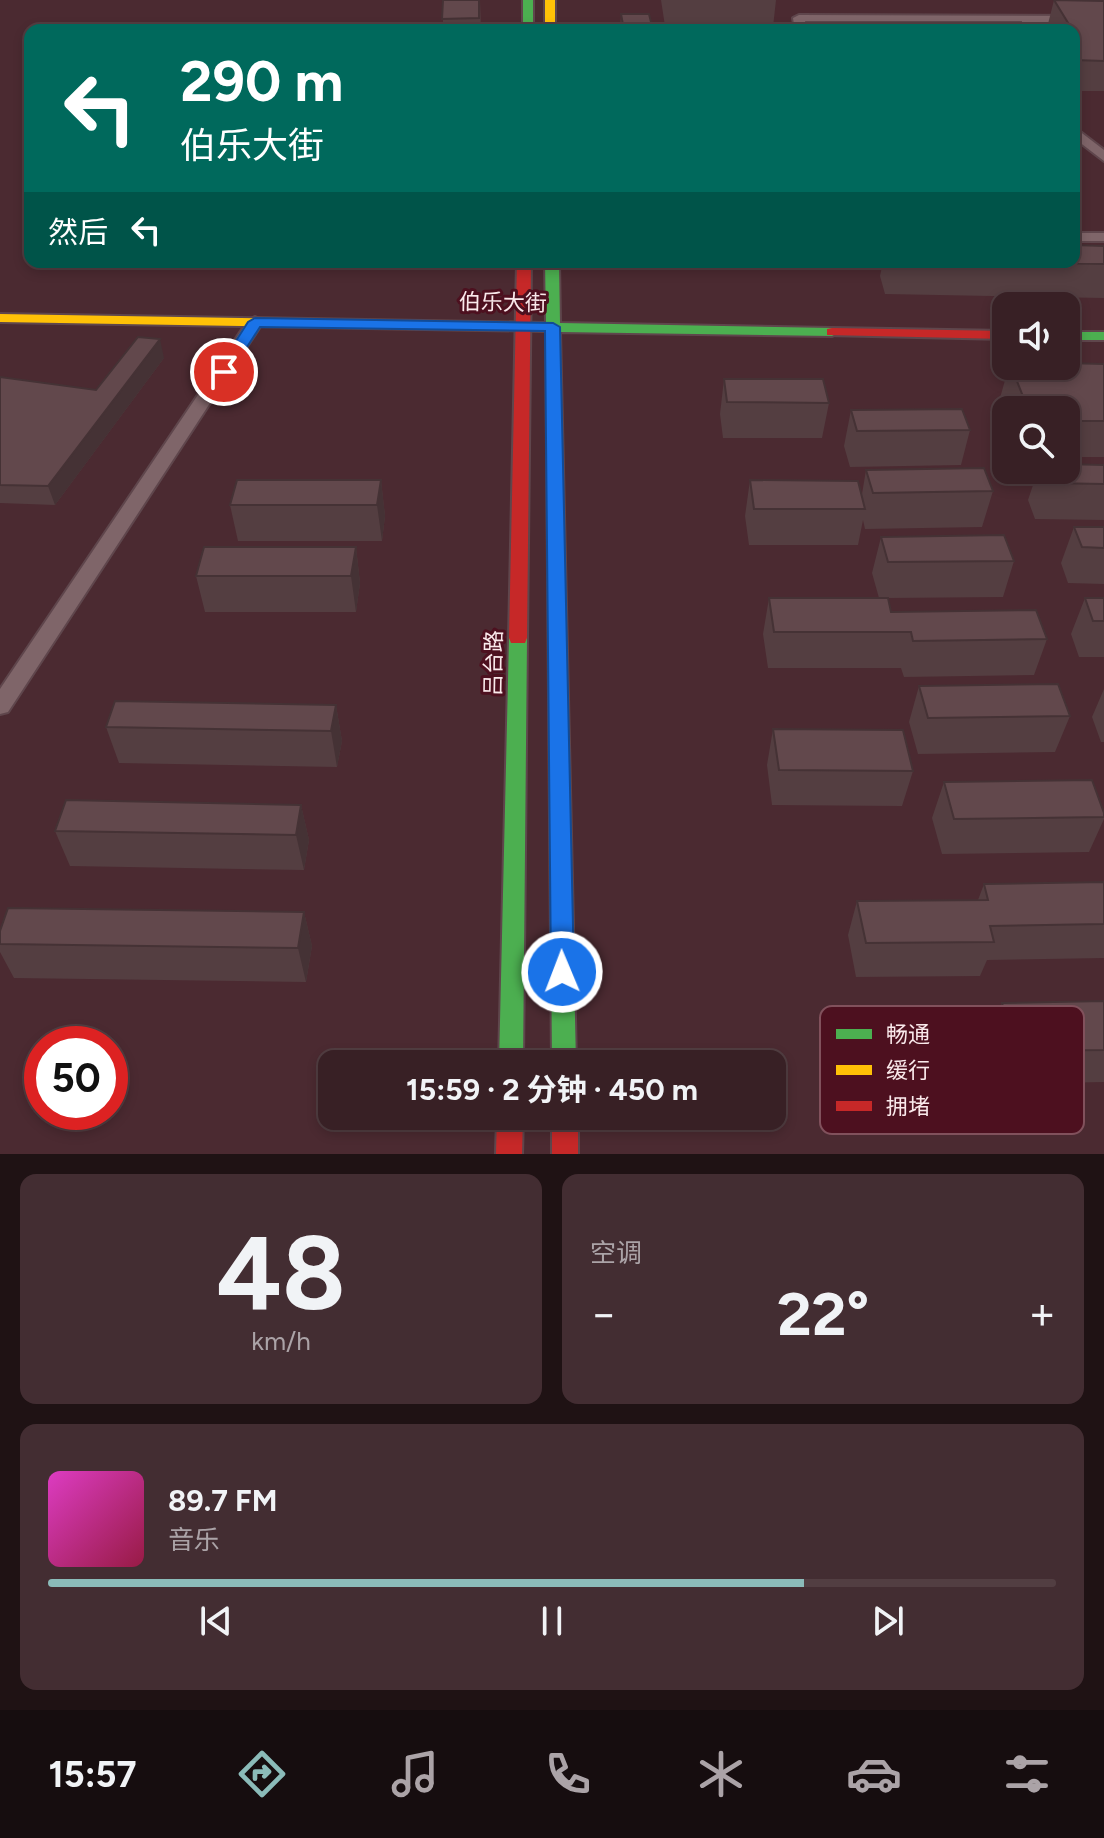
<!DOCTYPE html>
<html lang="zh">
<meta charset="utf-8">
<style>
:root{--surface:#382025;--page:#432d32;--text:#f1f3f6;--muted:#aba3a7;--line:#523e42;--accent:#8bbbb9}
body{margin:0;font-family:Figtree,"Noto Sans SC",sans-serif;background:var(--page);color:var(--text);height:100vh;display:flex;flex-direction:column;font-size:30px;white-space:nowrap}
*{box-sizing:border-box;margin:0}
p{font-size:26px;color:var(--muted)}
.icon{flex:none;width:44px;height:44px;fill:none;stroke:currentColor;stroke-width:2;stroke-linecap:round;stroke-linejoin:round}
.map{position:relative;height:1154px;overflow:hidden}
.panel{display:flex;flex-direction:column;gap:20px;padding:20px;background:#1f1214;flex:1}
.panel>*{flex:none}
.banner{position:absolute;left:24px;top:24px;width:1056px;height:244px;border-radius:16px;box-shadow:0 4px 12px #0003,0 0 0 2px var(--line);background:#00695c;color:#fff;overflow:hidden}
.controls{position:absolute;left:992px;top:292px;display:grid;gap:16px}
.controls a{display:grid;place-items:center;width:88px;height:88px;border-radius:16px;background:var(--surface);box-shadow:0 4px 12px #0003,0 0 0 2px var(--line);font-size:40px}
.speed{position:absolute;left:24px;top:1026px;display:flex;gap:16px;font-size:40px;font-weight:700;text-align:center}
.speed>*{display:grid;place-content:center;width:104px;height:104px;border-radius:50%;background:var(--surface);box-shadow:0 4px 12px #0003,0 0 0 2px var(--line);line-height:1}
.speed .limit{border:12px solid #d22;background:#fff;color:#111}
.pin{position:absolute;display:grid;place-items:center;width:68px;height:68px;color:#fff;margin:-34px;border:4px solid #fff;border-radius:50%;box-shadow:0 2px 8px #0007}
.me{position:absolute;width:88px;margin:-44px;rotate:359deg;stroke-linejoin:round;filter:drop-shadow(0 0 6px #0008)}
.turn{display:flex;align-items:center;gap:28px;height:168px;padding:0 24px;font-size:36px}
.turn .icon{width:104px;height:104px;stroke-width:2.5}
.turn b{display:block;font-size:56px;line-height:68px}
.then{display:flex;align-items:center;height:76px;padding:0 24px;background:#0003;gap:16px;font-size:30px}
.big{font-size:60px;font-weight:700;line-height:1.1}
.panel .tile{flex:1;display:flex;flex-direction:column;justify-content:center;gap:12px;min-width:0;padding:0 28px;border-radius:16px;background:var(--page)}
.panel .dial{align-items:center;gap:0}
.dial b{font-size:104px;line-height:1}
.song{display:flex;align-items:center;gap:24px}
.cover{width:96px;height:96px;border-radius:12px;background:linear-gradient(135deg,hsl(310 70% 55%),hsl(340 70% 35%))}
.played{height:8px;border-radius:4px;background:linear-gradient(90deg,var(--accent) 75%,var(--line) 75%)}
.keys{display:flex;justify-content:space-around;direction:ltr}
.heat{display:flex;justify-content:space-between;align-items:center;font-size:44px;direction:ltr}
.panel .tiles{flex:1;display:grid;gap:20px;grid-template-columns:1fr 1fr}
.tile:last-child{grid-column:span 2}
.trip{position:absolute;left:318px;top:1050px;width:468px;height:80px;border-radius:16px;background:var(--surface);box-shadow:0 4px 12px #0003,0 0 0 2px var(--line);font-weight:700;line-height:80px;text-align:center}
.tabs{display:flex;height:128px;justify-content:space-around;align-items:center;background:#160d0f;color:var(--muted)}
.tabs .icon{width:56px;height:56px}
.tabs .current{color:var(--accent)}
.tabs b{font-size:36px;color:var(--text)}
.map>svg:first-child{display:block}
</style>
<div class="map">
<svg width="1104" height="1154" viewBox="0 0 1104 1154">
<rect width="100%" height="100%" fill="#4b2a31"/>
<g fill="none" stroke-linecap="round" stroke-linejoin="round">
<defs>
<path id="street" d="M799,15L1104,16V22H1033V30H1021L1022,21H805L807,30H795L793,18Z
M1074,127L1104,150V161L1074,138Z
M1074,233H1104V241H1074Z
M255,317L263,322L8,712L0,714V689L247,322Z"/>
<path id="fast" d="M523,0H533V30H523Z
M545,262H559L560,323L832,328L839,332L832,336L560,332L576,1064H552L546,331L309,327L302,323L309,319L546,323Z
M1066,332H1104V340H1066Z
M518,631L525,633L527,638L523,1064H499L509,638L511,633Z"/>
<path id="slow" d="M545,0H555V30H545Z
M0,314L309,319L316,323L309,327L0,322Z"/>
<path id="jam" d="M517,262H531L527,638L525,643H511L509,638Z
M832,328L1006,331V339L827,335V329Z
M497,1116H523L522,1154H496Z
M552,1116H578V1154H552Z"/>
</defs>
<use href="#street" stroke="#5f464c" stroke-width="4"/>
<use href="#fast" stroke="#5f464c" stroke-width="4"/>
<use href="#slow" stroke="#5f464c" stroke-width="4"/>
<use href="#jam" stroke="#5f464c" stroke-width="4"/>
<use href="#street" fill="#7f6569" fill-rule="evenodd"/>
<use href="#fast" fill="#4caf50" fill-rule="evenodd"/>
<use href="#slow" fill="#ffc107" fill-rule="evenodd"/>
<use href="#jam" fill="#c62828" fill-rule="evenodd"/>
</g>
<path fill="#543e41" d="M443,0H480L481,30H443Z
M661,0H776L773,27L665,26Z
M1054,0L1104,1V91H1074V30H901L902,27L1047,28Z
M621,14L653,30H620Z
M1104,246V298L885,294L880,276L883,262H1074Z
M164,358L55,505L0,503V377L96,390Z
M1104,364V457H1066V410H1006V413L1000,398L1009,366H1066Z
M724,379L829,403L822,438H723L720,414Z
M851,410L970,430L961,465L850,467L844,446Z
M1104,465V520L1035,519L1028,500L1038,470H1066Z
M866,470L993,491L982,527L865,529L863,520L858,545H749L745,516L750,480L862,494Z
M381,480L385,516L382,541H238L230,505Z
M1074,527H1104V584L1068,583L1061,563Z
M881,537L1014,561L1003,597L888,598L891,612L1047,639L1034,675L904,677L901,668H768L763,634L769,598H879L872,573Z
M356,547L360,583L356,612H205L196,576Z
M1085,598H1104V657H1079L1071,634Z
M919,686L1070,716L1055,752L918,754L909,722Z
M1104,689V742H1101L1092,717Z
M336,705L342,741L337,767L119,763L106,727Z
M773,729L913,771L902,806L772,805L767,765Z
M944,782L1104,813V819L1089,852L942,854L932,818Z
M301,805L309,840L304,870L70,866L55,831Z
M1104,882V958L987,960L980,976L856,977L848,935L857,901L978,900L984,884Z
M304,912L312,946L306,982L14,978L0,952V931Z
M1104,1001V1082L1000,1084L987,1036L1002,1003Z"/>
<path fill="#453235" d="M160,339L164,358L55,505L48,486Z
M381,480L385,516L382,541L377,505Z
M356,547L360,583L356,612L351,576Z
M336,705L342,741L337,767L331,731Z
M301,805L309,840L304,870L296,835Z
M304,912L312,946L306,982L298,948Z"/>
<path fill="#62484c" stroke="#453235" stroke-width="2" d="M443,0H479V18L442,19Z
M1054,0L1104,1V61L1074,60V30H903L902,27L1052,28L1051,26H1070Z
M621,14H649L653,30H624Z
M1074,245L1104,246V264L991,262H1074Z
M138,337L160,339L48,486L0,485V377L96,390Z
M1066,363L1104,364V421H1066V410H1024L1021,404H1026L1011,366H1066Z
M724,379H823L829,403L727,402Z
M962,409L970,430L857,431L851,410Z
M1066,464L1104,465V484L1046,483L1042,470H1066Z
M984,468L993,491L873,493L866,470Z
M237,480H381L377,505H230Z
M750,480L858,481L865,509H754Z
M1074,527H1104V548L1082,547Z
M1004,535L1014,561L888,562L881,537Z
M204,547H356L351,576H196Z
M769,598H888L891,612L1036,610L1047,639L913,641L911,632H774Z
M1085,598H1104V621H1093Z
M1058,684L1070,716L928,718L919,686Z
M115,701L336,705L331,731L106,727Z
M773,729L903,730L913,771L779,770Z
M1092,780L1104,813V817L954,819L944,782Z
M66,800L301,805L296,835L55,831Z
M1104,882V924L990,926L994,942L866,943L857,901L988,900L984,884Z
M8,908L304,912L298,948L0,944V931Z
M1104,1001V1050L1016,1051L1002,1003Z"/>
<path fill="#1a73e8" stroke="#114b97" stroke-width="2" d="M255,318L553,323L560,327L574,972L571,979L562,982L554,979L551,972L545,331L260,327L229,375H219L216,372L248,322Z"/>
<g text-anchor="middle" stroke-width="6" stroke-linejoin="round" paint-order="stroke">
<g font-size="22" fill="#fae9eb" stroke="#4d101f">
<text transform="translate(503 302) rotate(1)" y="8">伯乐大街</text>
<text transform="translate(493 663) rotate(-89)" y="8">吕台路</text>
</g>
</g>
<rect x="820" y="1006" width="264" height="128" rx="12" fill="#4d101f" stroke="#81515c" stroke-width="2"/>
<rect x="836" y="1029" width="36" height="10" fill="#4caf50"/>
<rect x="836" y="1065" width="36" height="10" fill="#ffc107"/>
<rect x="836" y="1101" width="36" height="10" fill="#c62828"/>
<g font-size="22" fill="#fae9eb">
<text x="886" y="1042">畅通</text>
<text x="886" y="1078">缓行</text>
<text x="886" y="1114">拥堵</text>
</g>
</svg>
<div class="controls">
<a><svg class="icon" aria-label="sound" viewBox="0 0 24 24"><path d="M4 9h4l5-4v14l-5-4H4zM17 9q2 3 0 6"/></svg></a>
<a><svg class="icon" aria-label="search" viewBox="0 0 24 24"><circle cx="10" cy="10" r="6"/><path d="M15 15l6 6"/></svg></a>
</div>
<div class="speed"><div class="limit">50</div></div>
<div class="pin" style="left:224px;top:372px;background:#d93025"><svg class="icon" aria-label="arrive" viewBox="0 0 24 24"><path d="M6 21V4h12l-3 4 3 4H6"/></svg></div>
<svg class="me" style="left:562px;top:972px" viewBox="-20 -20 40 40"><circle r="17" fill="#1a73e8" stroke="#fff" stroke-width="3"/><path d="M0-11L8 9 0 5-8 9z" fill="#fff"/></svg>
<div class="trip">15:59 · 2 分钟 · 450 m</div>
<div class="banner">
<div class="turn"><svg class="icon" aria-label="left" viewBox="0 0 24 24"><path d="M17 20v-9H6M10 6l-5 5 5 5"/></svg><div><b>290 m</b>伯乐大街</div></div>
<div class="then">然后<svg class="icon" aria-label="left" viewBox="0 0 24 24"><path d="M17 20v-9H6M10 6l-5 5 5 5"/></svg></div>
</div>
</div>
<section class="panel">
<div class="tiles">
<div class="tile dial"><b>48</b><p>km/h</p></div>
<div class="tile"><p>空调</p>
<div class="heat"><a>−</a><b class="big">22°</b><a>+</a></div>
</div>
<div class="tile">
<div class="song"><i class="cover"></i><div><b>89.7 FM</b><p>音乐</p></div></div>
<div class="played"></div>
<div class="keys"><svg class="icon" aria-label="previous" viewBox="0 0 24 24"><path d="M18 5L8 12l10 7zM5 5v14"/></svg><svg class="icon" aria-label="pause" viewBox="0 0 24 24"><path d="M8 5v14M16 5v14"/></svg><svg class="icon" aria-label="next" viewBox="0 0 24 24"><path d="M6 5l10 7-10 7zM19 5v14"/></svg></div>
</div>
</div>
</section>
<nav class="tabs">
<b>15:57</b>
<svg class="icon current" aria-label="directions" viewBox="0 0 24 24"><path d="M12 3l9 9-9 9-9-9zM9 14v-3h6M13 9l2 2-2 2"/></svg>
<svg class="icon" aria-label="music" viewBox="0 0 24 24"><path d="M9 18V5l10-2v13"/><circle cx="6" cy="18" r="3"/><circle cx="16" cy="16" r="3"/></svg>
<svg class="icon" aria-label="phone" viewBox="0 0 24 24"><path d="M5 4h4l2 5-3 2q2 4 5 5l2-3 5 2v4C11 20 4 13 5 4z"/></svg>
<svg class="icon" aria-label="climate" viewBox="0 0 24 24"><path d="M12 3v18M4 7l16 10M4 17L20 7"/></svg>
<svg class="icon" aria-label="car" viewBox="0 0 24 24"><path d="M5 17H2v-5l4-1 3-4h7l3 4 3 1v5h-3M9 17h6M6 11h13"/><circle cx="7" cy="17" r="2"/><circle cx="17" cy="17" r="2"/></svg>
<svg class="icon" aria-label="filters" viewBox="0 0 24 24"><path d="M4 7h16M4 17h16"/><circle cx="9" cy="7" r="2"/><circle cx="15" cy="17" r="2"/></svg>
</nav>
